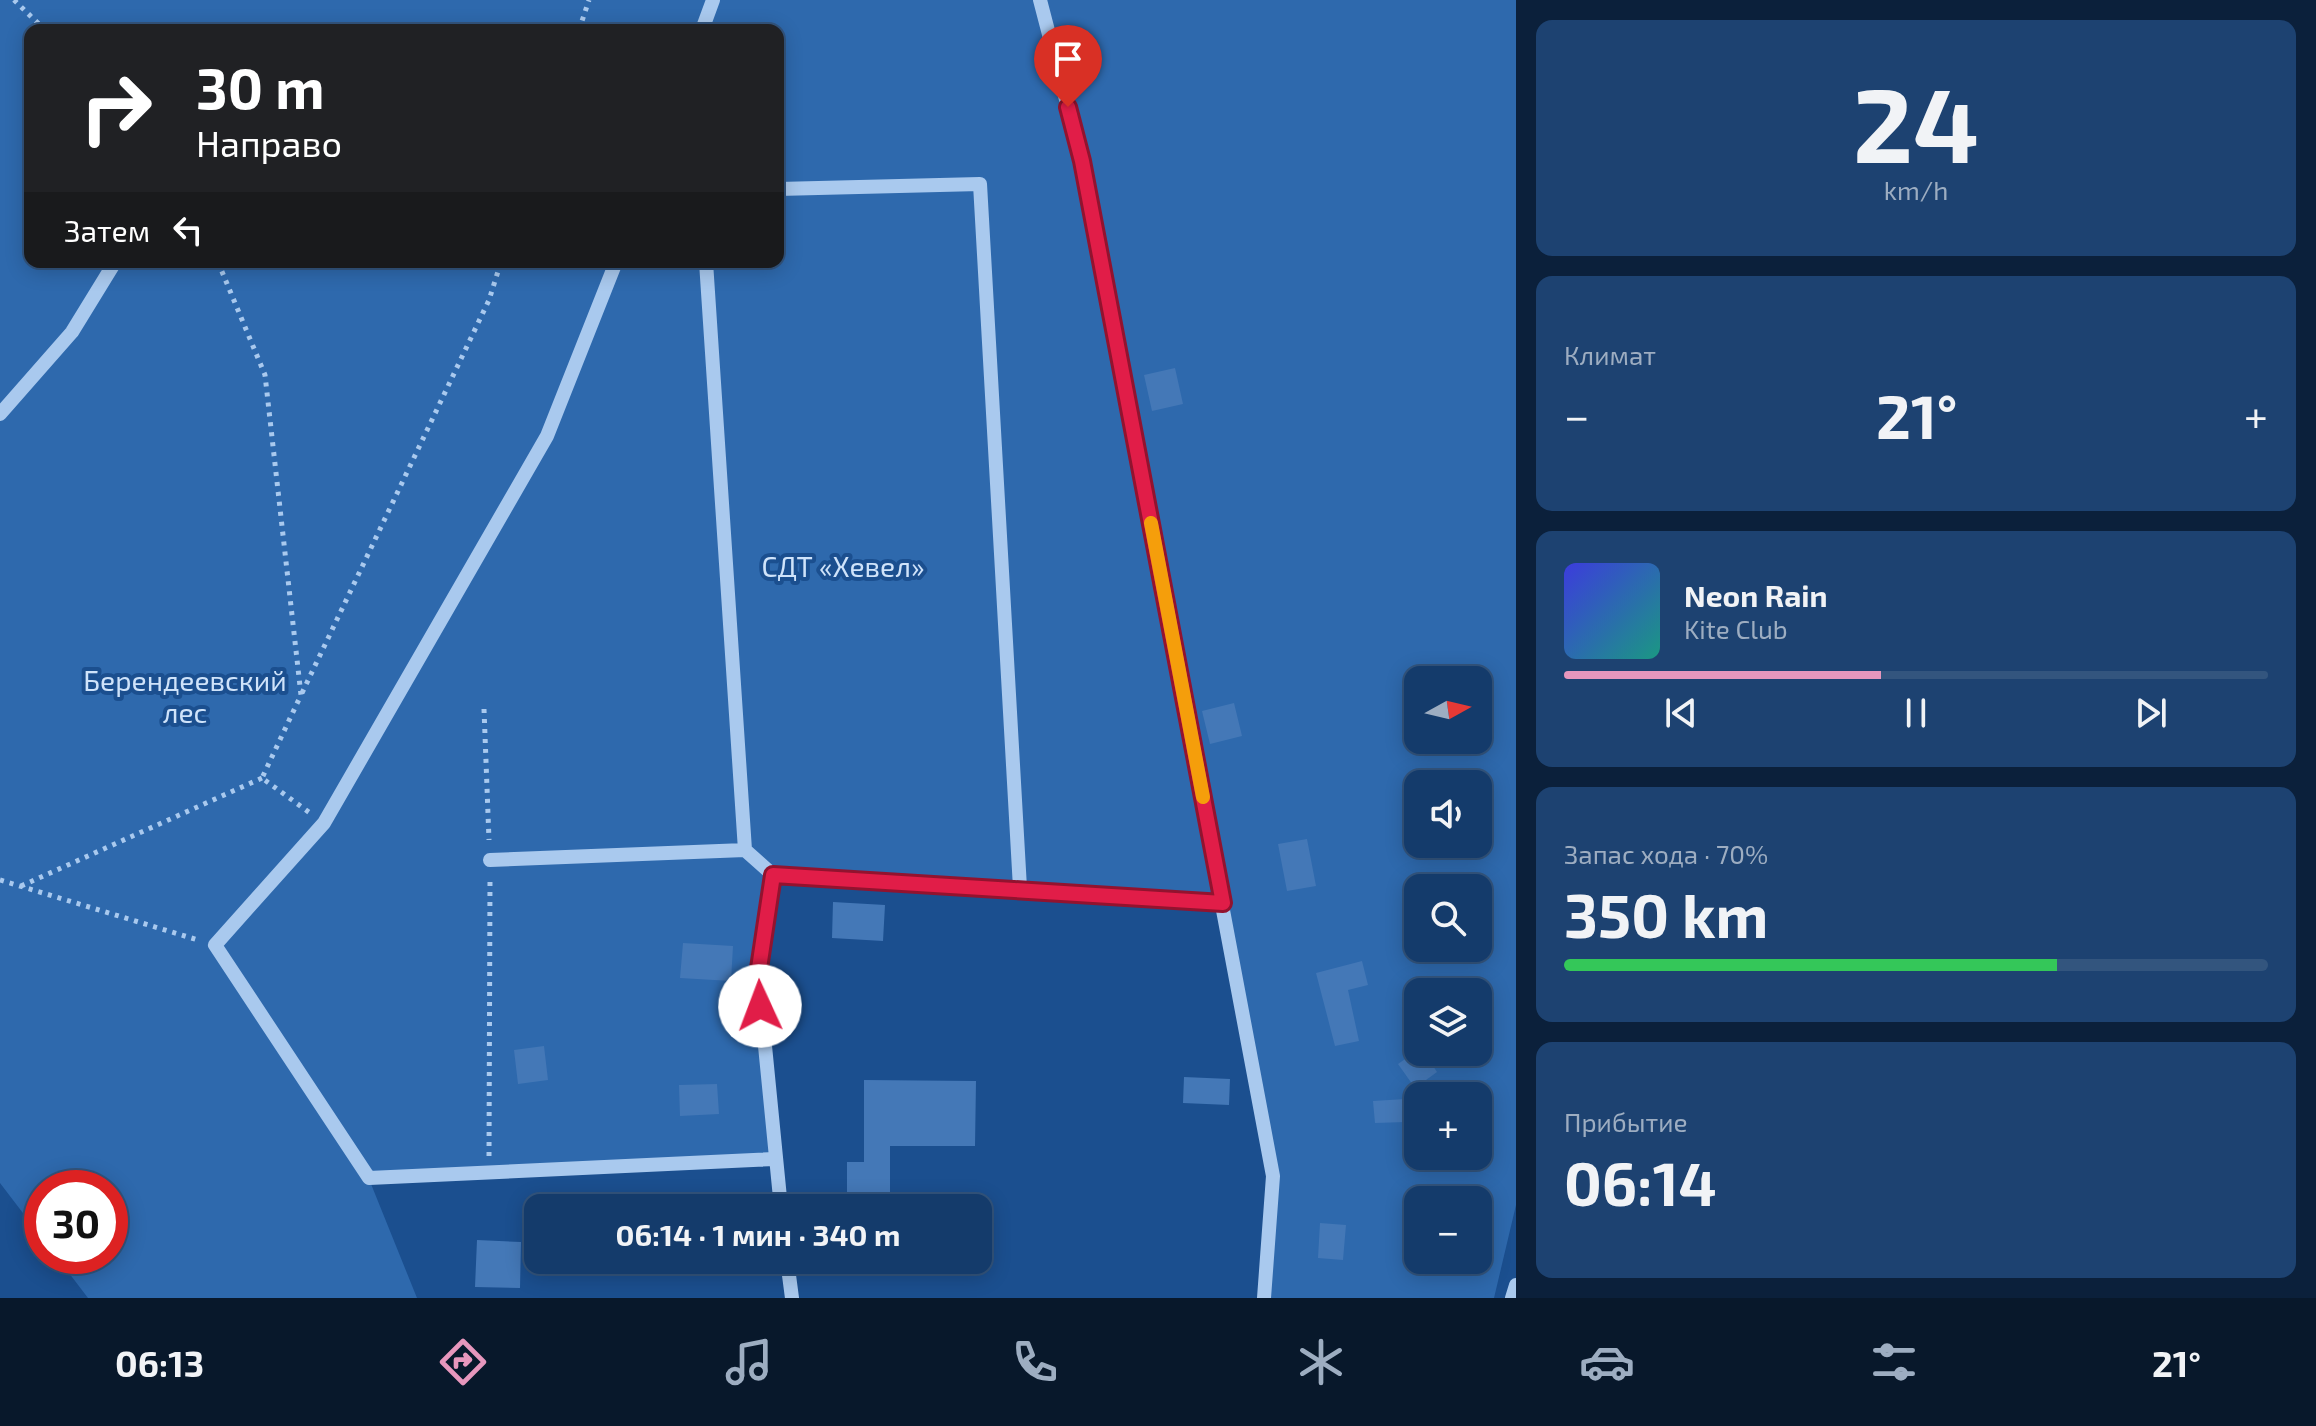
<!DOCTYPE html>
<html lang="ru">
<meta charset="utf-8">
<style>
:root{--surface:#143b6b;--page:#1d4271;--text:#f1f3f6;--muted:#9dadc1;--line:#33557e;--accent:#e797bd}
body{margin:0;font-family:"Exo 2",sans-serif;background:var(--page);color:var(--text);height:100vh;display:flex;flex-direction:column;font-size:30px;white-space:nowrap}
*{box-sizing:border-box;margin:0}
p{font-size:26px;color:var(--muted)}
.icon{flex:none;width:44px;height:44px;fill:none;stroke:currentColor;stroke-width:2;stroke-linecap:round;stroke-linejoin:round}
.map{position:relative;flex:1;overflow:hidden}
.details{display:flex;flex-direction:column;gap:20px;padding:20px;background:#0b203b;width:800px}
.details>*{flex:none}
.banner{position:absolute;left:24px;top:24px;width:760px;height:244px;border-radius:16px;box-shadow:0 4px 20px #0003,0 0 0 2px var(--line);background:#202124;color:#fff;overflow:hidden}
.needle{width:52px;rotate:82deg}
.tools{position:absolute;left:1404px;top:666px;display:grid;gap:16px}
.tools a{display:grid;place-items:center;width:88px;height:88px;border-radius:16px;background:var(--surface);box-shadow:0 4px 20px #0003,0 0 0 2px var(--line);font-size:40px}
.speed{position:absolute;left:24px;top:1170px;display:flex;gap:16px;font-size:40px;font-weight:700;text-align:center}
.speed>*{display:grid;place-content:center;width:104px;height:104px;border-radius:50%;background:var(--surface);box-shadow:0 4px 20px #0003,0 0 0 2px var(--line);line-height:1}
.speed .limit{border:12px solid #d22;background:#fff;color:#111}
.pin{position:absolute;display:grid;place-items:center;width:68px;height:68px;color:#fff;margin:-82px -34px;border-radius:50% 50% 50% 0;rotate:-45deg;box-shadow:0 0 8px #0007}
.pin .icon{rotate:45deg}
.me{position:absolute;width:88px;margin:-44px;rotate:358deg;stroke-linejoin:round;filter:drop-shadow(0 0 6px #0008)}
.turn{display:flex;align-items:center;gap:28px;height:168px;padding:0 40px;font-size:36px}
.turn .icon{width:104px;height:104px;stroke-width:2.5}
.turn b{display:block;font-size:56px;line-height:68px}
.then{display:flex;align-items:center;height:76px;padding:0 40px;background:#0003;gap:16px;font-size:30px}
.big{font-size:60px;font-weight:700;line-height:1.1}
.details .tile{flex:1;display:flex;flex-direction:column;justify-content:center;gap:12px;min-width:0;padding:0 28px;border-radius:16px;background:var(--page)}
.details .dial{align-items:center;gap:0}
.dial b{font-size:104px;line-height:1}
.song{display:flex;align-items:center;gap:24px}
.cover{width:96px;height:96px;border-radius:12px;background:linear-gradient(135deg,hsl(240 70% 55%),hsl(170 70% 35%))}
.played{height:8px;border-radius:4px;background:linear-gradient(90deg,var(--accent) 45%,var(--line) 45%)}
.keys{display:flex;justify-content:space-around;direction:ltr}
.heat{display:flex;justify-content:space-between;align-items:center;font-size:44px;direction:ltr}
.charge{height:12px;border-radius:6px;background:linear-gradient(90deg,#34c759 70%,var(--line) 0)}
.trip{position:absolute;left:524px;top:1194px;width:468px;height:80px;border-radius:16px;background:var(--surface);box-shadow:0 4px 20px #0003,0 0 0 2px var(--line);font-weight:700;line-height:80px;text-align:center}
.dock{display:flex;height:128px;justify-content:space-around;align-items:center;background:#08182b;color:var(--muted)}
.dock .icon{width:56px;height:56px}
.dock .on{color:var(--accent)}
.dock b{font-size:36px;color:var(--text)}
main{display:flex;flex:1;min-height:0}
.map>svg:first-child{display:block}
</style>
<main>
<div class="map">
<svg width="1516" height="1298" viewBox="0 0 1516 1298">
<rect width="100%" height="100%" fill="#1b4f8f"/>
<path fill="#2e69ad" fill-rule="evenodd" d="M0,0H1516V1205L1494,1298H1264L1273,1176L1223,903L773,875L758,975L775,1159L369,1179L417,1298H88L56,1256H110V1188H42V1238L0,1183ZM30,30H778V262H30ZM1418,680H1478V740H1418ZM1418,784H1478V844H1418ZM1418,888H1478V948H1418ZM1418,992H1478V1052H1418ZM1418,1096H1478V1156H1418ZM1418,1200H1478V1260H1418Z"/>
<path fill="#4478b7" d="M1175,368L1183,404L1152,411L1144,375Z
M1234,703L1242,736L1210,744L1202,711Z
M1307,839L1316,886L1287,891L1278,844Z
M833,902L885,905L883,941L832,938Z
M683,943L733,946L731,981L680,978Z
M1362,961L1368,985L1348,990L1359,1041L1335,1046L1316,973Z
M544,1046L548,1080L518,1084L514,1050Z
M1418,1050L1424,1052L1437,1072L1415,1088L1398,1064Z
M1184,1077L1230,1079L1229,1105L1183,1103Z
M864,1080L976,1081L975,1146H890V1195H847V1162H864Z
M717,1084L719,1114L680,1116L679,1085Z
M1405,1099L1406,1122L1375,1123L1373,1101Z
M1320,1223L1346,1225L1343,1260L1318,1258Z
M477,1240L521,1242L520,1288L475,1287Z"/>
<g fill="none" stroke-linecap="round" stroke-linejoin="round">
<path stroke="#a9c9ee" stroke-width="5" stroke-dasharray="4 6" stroke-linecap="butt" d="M14,0L45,30
M579,30L589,0
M218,262L265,375L301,695L262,778L310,813
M302,693L489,300L501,262
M484,709L489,840
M0,880L198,940
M21,886L262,778
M489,1156L490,878"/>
<path stroke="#a9c9ee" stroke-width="14" d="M1040,0L1082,161L1273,1176L1264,1298
M702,30L713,0
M778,189L980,184L1020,888
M616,262L547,436L324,823L215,945L369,1178L775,1159
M706,262L745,850L773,875L1223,903
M0,414L72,332L115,262
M490,860L745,850
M773,875L758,975L781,1208
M787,1260L792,1298
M1512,1298L1516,1285"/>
</g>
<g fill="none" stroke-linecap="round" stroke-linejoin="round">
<defs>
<path id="route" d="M760,1006L758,975L773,875L1223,903L1082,161L1068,107"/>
</defs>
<use href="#route" stroke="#92132f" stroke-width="20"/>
<use href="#route" stroke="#e11d48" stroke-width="14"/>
<path stroke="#f59e0b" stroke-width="14" d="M1151,523L1203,797"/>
</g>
<g text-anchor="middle" stroke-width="8" stroke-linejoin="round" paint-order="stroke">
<g font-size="28" fill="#cfe3fa" stroke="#1b4f8f">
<text x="843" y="577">СДТ «Хевел»</text>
<text x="185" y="691">Берендеевский<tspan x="185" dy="32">лес</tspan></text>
</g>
</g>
</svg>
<div class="tools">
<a><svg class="needle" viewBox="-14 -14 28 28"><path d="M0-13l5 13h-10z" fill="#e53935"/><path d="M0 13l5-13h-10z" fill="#9dadc1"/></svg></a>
<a><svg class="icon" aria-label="sound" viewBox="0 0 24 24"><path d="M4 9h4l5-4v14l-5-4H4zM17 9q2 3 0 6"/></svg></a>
<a><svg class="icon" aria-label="search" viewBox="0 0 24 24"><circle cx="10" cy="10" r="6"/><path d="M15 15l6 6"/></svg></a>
<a><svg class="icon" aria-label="layers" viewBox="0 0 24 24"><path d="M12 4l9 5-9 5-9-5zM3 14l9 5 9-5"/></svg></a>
<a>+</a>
<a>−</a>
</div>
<div class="speed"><div class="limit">30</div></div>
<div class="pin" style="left:1068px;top:107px;background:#d93025"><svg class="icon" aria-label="arrive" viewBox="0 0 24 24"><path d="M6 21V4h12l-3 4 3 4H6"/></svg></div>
<svg class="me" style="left:760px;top:1006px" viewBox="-20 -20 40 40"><circle r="19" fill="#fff"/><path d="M0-13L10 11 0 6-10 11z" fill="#e11d48"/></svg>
<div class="trip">06:14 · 1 мин · 340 m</div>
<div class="banner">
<div class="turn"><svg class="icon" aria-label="right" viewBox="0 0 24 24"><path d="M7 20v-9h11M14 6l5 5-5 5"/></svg><div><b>30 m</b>Направо</div></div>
<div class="then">Затем<svg class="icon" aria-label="left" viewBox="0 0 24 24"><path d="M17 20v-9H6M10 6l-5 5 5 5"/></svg></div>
</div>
</div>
<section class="details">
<div class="tile dial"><b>24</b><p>km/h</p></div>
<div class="tile"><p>Климат</p>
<div class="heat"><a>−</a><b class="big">21°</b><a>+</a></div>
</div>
<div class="tile">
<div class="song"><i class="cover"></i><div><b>Neon Rain</b><p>Kite Club</p></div></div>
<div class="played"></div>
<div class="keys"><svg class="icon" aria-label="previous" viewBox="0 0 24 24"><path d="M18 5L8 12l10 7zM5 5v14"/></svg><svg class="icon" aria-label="pause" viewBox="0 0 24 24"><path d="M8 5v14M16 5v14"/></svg><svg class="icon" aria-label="next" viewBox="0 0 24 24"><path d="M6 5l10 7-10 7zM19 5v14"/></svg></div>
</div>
<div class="tile"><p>Запас хода · 70%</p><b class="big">350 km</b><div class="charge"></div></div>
<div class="tile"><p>Прибытие</p><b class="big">06:14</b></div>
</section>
</main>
<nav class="dock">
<b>06:13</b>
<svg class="icon on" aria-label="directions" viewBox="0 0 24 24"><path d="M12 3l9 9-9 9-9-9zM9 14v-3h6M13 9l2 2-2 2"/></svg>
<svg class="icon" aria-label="music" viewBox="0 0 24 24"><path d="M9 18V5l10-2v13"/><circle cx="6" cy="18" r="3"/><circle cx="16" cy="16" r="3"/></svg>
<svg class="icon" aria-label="phone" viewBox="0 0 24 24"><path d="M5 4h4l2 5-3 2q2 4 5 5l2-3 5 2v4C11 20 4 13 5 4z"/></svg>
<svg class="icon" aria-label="climate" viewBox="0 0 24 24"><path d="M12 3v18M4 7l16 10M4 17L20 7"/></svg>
<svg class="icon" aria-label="car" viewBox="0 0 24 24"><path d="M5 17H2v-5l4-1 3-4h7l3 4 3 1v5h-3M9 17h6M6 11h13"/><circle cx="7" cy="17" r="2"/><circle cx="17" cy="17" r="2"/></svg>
<svg class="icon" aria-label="filters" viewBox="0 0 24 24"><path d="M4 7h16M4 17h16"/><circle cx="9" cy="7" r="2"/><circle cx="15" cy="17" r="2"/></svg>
<b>21°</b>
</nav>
